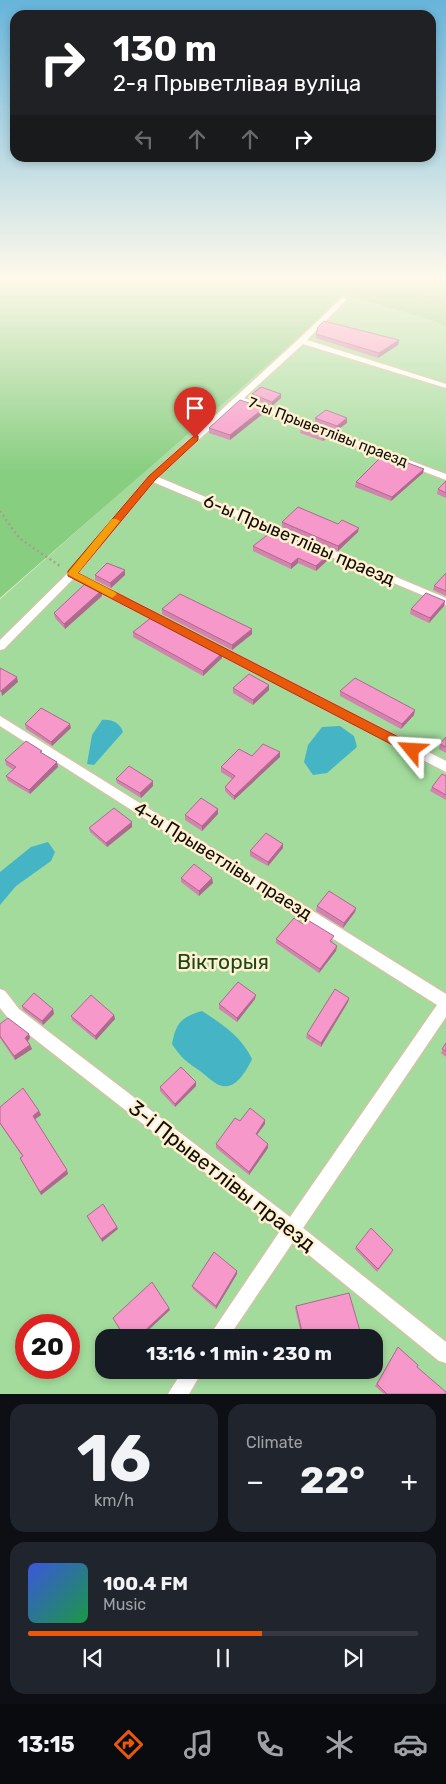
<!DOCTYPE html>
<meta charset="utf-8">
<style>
:root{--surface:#171b24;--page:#20242c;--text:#f1f3f6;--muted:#9ea1a6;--line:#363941;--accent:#ea580c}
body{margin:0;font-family:Rubik,sans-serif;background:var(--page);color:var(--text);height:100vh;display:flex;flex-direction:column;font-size:19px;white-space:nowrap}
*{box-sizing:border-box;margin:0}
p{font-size:16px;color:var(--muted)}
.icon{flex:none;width:28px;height:28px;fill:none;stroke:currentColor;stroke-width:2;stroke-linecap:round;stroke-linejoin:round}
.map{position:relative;height:1394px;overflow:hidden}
.panel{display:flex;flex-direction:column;gap:10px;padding:10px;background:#0d0f14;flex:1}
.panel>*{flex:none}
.guide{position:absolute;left:10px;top:10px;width:426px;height:152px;border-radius:15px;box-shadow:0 2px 8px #0003;background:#202124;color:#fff;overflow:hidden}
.speed{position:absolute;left:15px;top:1314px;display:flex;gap:10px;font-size:25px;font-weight:700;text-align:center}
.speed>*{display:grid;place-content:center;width:65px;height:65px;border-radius:50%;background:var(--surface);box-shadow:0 2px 8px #0003;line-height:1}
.speed .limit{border:8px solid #d22;background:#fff;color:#111}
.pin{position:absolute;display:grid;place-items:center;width:42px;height:42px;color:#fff;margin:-51px -21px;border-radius:50% 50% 50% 0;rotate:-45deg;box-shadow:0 0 5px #0007}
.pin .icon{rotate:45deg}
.me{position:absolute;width:55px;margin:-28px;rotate:297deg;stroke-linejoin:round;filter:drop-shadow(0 0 4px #0008)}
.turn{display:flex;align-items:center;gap:18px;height:105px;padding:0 20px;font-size:22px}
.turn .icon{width:65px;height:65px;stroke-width:2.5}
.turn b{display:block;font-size:35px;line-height:42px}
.lanes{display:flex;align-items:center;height:48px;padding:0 20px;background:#0003;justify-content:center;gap:25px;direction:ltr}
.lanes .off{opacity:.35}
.big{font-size:38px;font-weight:700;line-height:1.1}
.panel .tile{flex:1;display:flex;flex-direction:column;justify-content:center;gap:8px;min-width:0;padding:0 18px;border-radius:15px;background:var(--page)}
.panel .dial{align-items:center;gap:0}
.dial b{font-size:65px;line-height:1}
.song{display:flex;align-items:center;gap:15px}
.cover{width:60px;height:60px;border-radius:8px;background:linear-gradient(135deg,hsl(230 70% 55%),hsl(140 70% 35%))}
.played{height:5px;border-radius:2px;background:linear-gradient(90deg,var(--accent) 60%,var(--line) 60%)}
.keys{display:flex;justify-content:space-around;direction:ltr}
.heat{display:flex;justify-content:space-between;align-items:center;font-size:28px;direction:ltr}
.panel .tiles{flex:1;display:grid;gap:10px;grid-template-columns:1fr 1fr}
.tile:last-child{grid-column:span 2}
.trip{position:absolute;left:95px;top:1329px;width:288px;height:50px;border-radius:15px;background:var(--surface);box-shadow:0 2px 8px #0003;font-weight:700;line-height:50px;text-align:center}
.dock{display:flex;height:80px;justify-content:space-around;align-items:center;background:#090b0e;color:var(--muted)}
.dock .icon{width:35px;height:35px}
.dock .current{color:var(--accent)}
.dock b{font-size:22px;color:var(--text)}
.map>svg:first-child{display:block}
</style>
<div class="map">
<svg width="446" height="1394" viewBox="0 0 446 1394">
<rect width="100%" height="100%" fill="#fff1d2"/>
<path fill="#a3db9d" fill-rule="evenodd" d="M344,295L434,321L446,327V1394H0V599ZM26,1325H69V1368H26ZM104,1338H374V1370H104Z"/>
<path fill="#88ce81" d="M0,276H446V327L434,321L344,295L298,338L0,598Z"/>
<path fill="#45b5c6" d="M102,720C112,719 120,723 123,732L94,765L87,764L92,735Z
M340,726L354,736L357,747L327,773L313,775L304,762L308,745L322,727Z
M48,842L55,852L51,861L16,886L0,905V872L31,847Z
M202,1011C222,1024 241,1036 252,1059C247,1070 235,1092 219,1085C212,1082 206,1075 200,1071C188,1063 180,1057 172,1044C176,1022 182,1017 202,1011Z"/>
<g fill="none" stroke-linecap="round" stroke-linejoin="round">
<defs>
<path id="service" d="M342,298L347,299L307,340L446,384V388L303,344L244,398L446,474V480L240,402L158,477L446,598V605L153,482L78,573L446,761V772L73,579L4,649L0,650V640L69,572L149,476L299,339Z
M0,716L446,994V1017L303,1228L446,1342V1363L439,1361L293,1242L228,1338H208L280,1231L9,1019L0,1008V989L5,991L19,1009L290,1217L437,1005L0,726Z
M183,1370H203L189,1394H168Z"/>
</defs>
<use href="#service" stroke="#d2c4a6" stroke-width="3"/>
<path stroke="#a99f88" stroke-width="2" stroke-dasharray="2 2.5" stroke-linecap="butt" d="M278,276L298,284
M353,292L368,281L371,276
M355,297L413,293L446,301"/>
<path stroke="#a99f88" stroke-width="2.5" stroke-dasharray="2 3" stroke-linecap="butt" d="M0,511L19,538L60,566"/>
<use href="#service" fill="#fff" fill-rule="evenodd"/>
</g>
<path fill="#d483ae" d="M316,334L399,340L398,345L378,358L316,338Z
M252,394L281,398L272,406L252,399Z
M264,408V413L230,440L209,433V428Z
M315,418H347V423L336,431L315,423Z
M301,428L328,432V437L323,441L300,433Z
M423,473L391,501L355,487L356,482Z
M446,481V498L437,494L438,489Z
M282,522L338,524L358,532L338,551L282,527Z
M253,546L330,558L316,571L298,563L291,569L253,551Z
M125,570V575L111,588L95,580V575Z
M446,573V596L433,590L434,586Z
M101,591L102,596L65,629L55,618L54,613Z
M445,601L444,606L429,623L410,614L411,609Z
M162,609L252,634L232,650L162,614Z
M133,632L222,658L203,676L133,637Z
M269,685V690L253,705L233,693V688Z
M340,691L414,715L401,729L340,696Z
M25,724L71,728L52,746L26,729Z
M446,737V753L439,749L440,744Z
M42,754L57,762L58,767L30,794L8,781L6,776L13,770L6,765L5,760Z
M252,756L280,757L234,800L225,791V787L232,779L221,772V767Z
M446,776V800L430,791L432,787Z
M116,779L153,786L141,798L117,783Z
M218,809V814L202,831L185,820V815Z
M132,827L107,847L90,832L89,828Z
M283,844V848L268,866L250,856V851Z
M181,878L213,883L199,896L181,882Z
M317,906L355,912L343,928L316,911Z
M276,939L333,941L331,943L337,946L336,951L319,973L276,943Z
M349,998L348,1002L321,1047L306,1038L307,1034Z
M255,999L237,1022L219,1009V1004Z
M22,1006L53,1009L54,1014L43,1025L23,1010Z
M114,1015L115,1019L96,1040L72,1020L71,1016Z
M0,1024L29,1034L30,1038L28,1041L32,1049L15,1060L0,1038Z
M446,1043V1057L441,1053Z
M196,1082V1086L175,1107L160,1091V1087Z
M0,1107L39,1111L41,1115L35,1119L68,1174L41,1195L20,1158L22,1156L0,1124Z
M265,1120V1124L257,1135L268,1148L249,1175L216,1148V1144L240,1121Z
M356,1247L392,1253L377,1272L355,1249Z
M237,1274L216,1309L193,1289L192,1286Z
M296,1306L357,1338H302L295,1308Z
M398,1347L417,1367L446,1394H384L375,1386Z"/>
<path fill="#ac6a8d" d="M399,340L398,345L378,358L379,353Z
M281,394V398L272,406V402Z
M264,408V413L230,440V435Z
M347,418V423L336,431L337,426Z
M328,432V437L323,441V436Z
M424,469L423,473L391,501L392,497Z
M359,528L358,532L338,551V546Z
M330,553V558L316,571V566Z
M298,558V563L291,569V564Z
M125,570V575L111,588L110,583Z
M101,591L102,596L65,629L64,624Z
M445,601L444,606L429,623L430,618Z
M252,629V634L232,650V645Z
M222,653V658L203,676V671Z
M17,677L18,682L2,696L1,691Z
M269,685V690L253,705V700Z
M415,710L414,715L401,729L402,724Z
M70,724L71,728L52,746L51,742Z
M280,752V757L234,800V796Z
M57,762L58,767L30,794L29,790Z
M153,781V786L141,798L140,793Z
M218,809V814L202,831V826Z
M132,822V827L107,847L106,843Z
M283,844V848L268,866V862Z
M212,878L213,883L199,896V891Z
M356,908L355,912L343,928L344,923Z
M337,946L336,951L319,973L320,969Z
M256,995L255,999L237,1022V1018Z
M349,998L348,1002L321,1047V1043Z
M53,1009L54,1014L43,1025L42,1021Z
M114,1015L115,1019L96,1040L95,1036Z
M29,1034L30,1038L27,1042L25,1038Z
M30,1045L32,1049L15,1060L14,1056Z
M196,1082V1086L175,1107V1104Z
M39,1111L41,1115L34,1120L33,1116Z
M265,1120V1124L255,1137L256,1134Z
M268,1144V1148L249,1175V1172Z
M67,1170L68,1174L41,1195L40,1192Z
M117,1227L118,1229L102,1242L101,1239Z
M237,1271V1274L216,1309V1306Z
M169,1308L170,1310L140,1338H137Z"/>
<path fill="#f698ca" stroke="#ac6a8d" d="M324,321L399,340L379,353L316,334L318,327Z
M261,387L281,394L272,402L252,394Z
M240,400L264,408L230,435L209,428Z
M326,410L347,418L337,426L315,418Z
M306,424L328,432L323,436L301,428Z
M384,454L424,469L392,497L356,482Z
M446,481V493L438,489Z
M298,507L338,524L342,520L359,528L338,546L282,522Z
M274,530L330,553L316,566L298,558L291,564L253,546Z
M107,563L125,570L110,583L95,575Z
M446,573V591L434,586Z
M86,583L101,591L64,624L54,613Z
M426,593L445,601L430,618L411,609Z
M180,594L252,629L232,645L162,609Z
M152,617L222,653L203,671L133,632Z
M0,668L17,677L1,691H0Z
M249,674L269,685L253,700L233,688Z
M355,678L415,710L402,724L340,691Z
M41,708L70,724L51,742L25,724Z
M446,737V747L440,744Z
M26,741L42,751L40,752L57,762L29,790L6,776L16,767L5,760Z
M263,744L280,752L234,796L225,787L235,776L221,767L239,749L252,756Z
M129,766L153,781L140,793L116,779Z
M442,774L446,776V795L432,787Z
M201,798L218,809L202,826L185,815Z
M114,808L132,822L106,843L89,828Z
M266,833L283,844L268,862L250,851Z
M194,864L212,878L199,891L181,878Z
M329,891L356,908L344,923L317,906Z
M294,918L303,924L306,919L334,936L330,941L337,946L320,969L276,939Z
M238,982L256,995L237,1018L219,1004Z
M335,989L349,998L321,1043L307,1034Z
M34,993L53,1009L42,1021L22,1006Z
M91,995L114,1015L95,1036L71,1016Z
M8,1018L29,1034L25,1038L30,1045L14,1056L0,1036V1024Z
M446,1043V1051L442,1049Z
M181,1067L196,1082L175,1104L160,1087Z
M23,1088L39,1111L33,1116L67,1170L40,1192L20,1158L23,1156L0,1123V1107Z
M250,1108L265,1120L256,1134L268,1144L249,1172L216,1144L235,1118L240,1121Z
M103,1204L117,1227L101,1239L87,1216Z
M371,1228L393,1250L378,1269L356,1247Z
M214,1252L237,1271L216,1306L192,1286Z
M152,1282L169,1308L137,1338H125L113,1318Z
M349,1293L360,1331L357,1338H306L303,1336L296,1306Z
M398,1347L418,1365L417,1367L446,1392V1394H387L377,1384Z"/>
<linearGradient id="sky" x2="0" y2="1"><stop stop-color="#67b4da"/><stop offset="0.59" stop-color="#fff9eb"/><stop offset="1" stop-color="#fff9eb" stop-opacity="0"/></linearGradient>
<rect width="446" height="471" fill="url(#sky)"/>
<path fill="#ea580c" stroke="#983908" d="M195,435L198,436V440L155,480L78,573L416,746L418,750L416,753H408L68,576V571L149,476Z"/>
<path fill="#f59e0b" d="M112,519H116L120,521L78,573L115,592L117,594L112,598L67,574Z"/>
<g text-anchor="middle" stroke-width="5" stroke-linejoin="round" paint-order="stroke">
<g font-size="15" fill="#120d04" stroke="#fff1d2">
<text transform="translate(328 432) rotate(21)" y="5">7-ы Прыветлівы праезд</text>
</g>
<g font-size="18" fill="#120d04" stroke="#fff1d2">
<text transform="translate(299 540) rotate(23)" y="6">6-ы Прыветлівы праезд</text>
<text transform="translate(223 861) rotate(32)" y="6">4-ы Прыветлівы праезд</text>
</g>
<g font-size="21" fill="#194816" stroke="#fff1d2">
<text x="223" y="969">Вікторыя</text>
</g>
<g font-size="21" fill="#120d04" stroke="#fff1d2">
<text transform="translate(222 1176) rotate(38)" y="7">3-і Прыветлівы праезд</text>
</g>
</g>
</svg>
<div class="speed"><div class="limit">20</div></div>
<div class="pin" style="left:195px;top:438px;background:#d93025"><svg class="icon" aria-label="arrive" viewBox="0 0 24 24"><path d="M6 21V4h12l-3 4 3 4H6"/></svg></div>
<svg class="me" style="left:412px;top:750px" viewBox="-20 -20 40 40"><path d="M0-17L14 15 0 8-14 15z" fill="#ea580c" stroke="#fff" stroke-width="4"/></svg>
<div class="trip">13:16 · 1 min · 230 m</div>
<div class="guide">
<div class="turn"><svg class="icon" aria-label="right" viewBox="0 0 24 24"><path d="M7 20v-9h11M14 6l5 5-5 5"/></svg><div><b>130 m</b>2-я Прыветлівая вуліца</div></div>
<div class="lanes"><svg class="icon off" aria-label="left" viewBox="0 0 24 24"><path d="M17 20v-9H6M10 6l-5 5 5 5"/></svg><svg class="icon off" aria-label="ahead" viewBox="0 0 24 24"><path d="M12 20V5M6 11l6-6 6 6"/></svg><svg class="icon off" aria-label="ahead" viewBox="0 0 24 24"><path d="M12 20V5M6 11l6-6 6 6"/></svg><svg class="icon" aria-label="right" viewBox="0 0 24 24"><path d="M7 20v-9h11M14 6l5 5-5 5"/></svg></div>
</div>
</div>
<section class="panel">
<div class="tiles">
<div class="tile dial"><b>16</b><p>km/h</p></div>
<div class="tile"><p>Climate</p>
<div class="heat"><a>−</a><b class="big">22°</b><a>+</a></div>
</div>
<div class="tile">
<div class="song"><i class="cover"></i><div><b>100.4 FM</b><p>Music</p></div></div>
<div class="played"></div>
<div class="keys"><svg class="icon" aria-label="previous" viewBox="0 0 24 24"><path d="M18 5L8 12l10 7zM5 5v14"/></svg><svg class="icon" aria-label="pause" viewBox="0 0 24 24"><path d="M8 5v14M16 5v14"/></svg><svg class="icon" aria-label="next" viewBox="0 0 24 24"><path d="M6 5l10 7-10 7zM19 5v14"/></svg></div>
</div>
</div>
</section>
<nav class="dock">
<b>13:15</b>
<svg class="icon current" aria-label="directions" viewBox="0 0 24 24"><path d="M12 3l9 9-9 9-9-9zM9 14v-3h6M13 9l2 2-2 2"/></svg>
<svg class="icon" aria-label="music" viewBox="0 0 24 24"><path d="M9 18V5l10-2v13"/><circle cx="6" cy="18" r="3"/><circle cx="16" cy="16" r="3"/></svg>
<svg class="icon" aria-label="phone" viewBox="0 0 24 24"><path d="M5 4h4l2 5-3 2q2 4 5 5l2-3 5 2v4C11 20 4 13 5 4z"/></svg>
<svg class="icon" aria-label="climate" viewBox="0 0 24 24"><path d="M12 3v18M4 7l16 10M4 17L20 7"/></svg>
<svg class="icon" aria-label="car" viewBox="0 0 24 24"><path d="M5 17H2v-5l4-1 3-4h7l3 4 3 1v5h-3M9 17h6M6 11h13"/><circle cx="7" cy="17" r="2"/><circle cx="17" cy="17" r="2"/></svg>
</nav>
